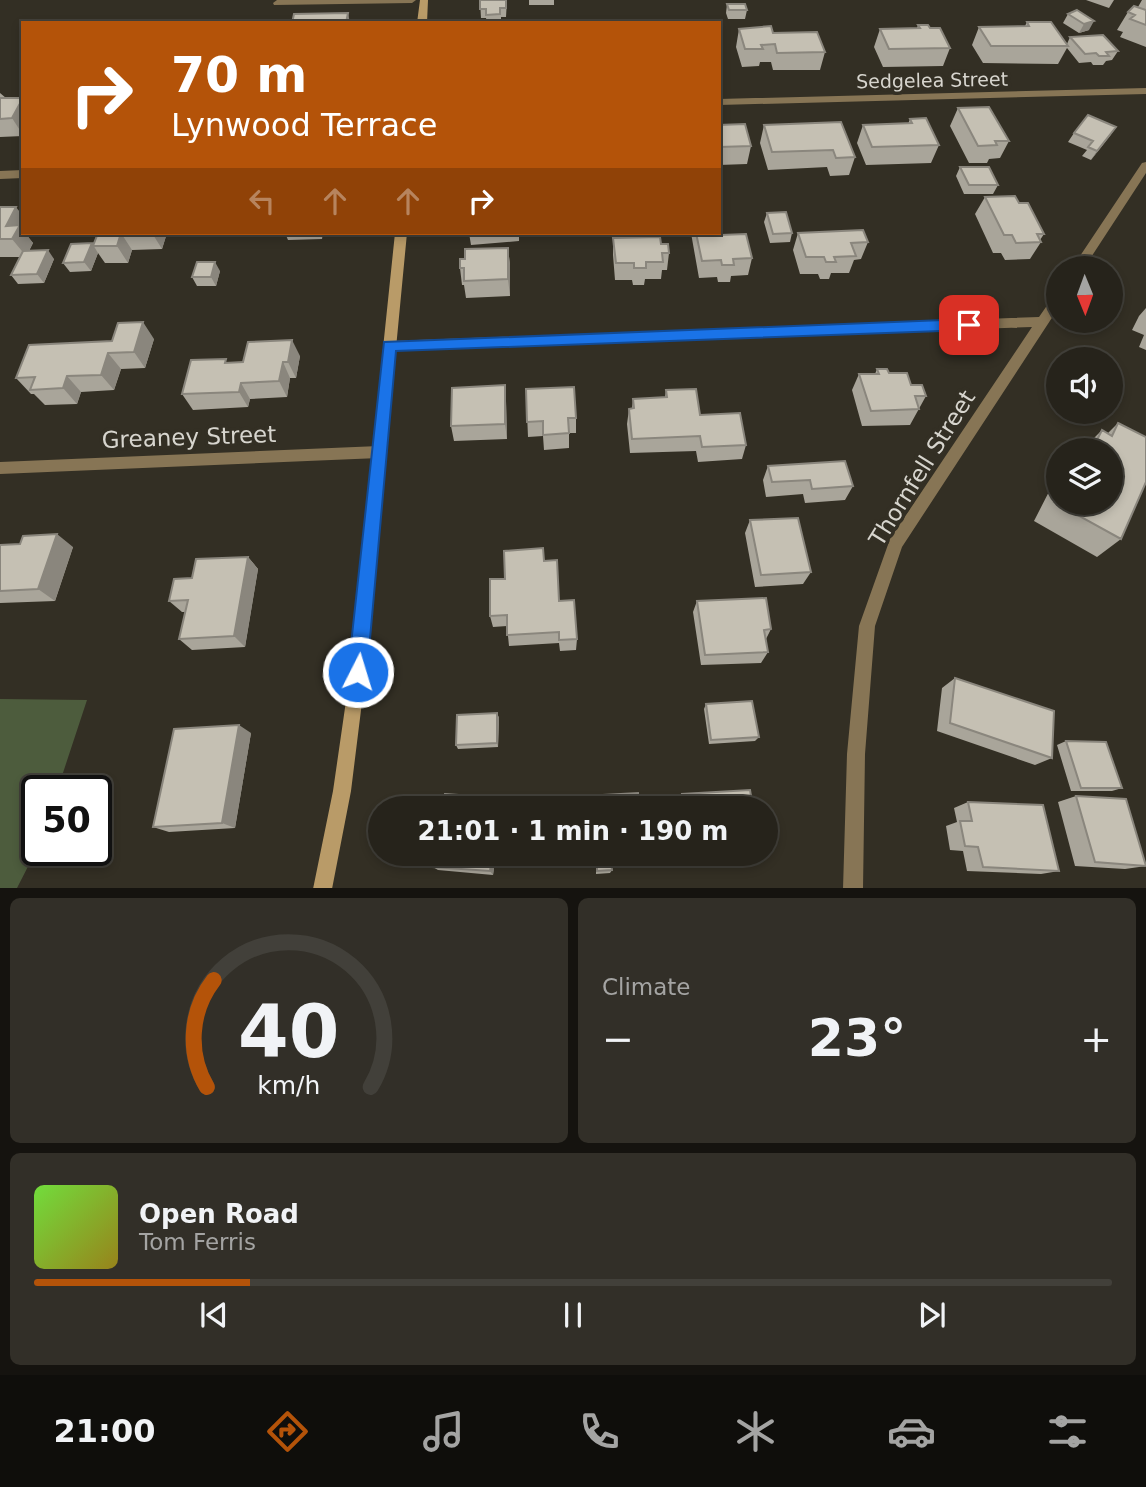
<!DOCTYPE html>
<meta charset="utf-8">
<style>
:root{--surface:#26231b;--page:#322f28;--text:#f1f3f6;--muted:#a4a4a3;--line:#42403a;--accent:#b45309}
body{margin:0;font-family:"DejaVu Sans",sans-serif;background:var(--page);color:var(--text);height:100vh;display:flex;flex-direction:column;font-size:26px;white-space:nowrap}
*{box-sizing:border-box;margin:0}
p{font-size:23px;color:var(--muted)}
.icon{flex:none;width:38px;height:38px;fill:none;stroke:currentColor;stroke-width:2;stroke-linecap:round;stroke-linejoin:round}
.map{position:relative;height:888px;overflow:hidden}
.drawer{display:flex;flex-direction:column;gap:10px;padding:10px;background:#15130f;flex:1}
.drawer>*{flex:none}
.top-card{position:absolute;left:21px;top:21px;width:700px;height:214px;border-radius:0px;box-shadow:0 4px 10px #0003,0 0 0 2px var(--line);background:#b45309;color:#fff;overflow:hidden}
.needle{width:46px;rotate:179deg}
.controls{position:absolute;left:1046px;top:256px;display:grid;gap:14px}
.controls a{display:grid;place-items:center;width:77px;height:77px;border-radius:50%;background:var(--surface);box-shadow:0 4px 10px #0003,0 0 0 2px var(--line);font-size:35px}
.speed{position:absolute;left:21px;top:775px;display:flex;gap:14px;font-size:35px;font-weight:700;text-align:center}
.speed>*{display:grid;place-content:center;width:91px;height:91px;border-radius:50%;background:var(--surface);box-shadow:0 4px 10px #0003,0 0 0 2px var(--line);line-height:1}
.speed .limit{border:4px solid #111;border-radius:10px;background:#fff;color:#111}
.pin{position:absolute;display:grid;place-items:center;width:60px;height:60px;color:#fff;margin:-30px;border-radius:14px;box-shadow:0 4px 10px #0006}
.me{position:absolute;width:77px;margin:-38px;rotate:5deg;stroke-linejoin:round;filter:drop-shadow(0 0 5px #0008)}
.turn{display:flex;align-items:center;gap:24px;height:147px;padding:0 35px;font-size:32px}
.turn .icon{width:91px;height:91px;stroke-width:2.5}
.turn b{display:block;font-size:49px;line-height:60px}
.lanes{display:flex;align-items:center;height:66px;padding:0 35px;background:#0003;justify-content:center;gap:35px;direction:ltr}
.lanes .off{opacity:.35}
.big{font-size:52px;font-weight:600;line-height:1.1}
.drawer .widget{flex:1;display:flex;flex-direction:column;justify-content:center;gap:10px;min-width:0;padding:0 24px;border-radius:10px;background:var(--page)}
.drawer .dial{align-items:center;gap:0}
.dial svg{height:182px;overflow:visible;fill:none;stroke:var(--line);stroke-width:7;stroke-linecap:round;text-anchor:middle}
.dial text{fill:var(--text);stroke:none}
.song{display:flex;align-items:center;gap:21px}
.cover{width:84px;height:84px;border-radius:10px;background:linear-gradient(135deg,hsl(100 70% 55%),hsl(50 70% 35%))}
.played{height:7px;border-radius:4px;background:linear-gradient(90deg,var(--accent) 20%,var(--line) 20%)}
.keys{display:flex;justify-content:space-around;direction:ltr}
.heat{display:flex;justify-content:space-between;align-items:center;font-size:38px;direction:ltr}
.drawer .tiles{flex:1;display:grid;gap:10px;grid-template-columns:1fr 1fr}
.widget:last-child{grid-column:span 2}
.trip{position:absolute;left:368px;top:796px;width:410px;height:70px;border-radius:35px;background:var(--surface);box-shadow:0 4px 10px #0003,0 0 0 2px var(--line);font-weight:600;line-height:70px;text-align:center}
.tab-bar{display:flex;height:112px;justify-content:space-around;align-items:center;background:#0f0e0b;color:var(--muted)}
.tab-bar .icon{width:49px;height:49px}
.tab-bar .active{color:var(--accent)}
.tab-bar b{font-size:32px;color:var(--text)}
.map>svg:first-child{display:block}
</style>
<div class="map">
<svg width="1146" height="889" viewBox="0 0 1146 889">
<rect width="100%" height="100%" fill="#332f24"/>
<path fill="#4d5c3d" d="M0,699L87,700L57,791H37V849L17,888H0Z"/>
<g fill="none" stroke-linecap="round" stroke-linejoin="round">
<path fill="#877555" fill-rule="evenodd" d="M277,0H416L412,3L274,5L273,3Z
M1146,88V94L719,105V99Z
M1146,162V173L1084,268H1072L1142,163Z
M23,170V178L0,179V171Z
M1059,293V307L902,547L875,626L865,754L863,889H843L847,754L859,626L890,539L1032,327L390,351L384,346L390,341L1039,317L1055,294Z
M379,446L384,448L386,452L384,456L379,458L0,474V462Z"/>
<path fill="#b99b68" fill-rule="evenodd" d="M420,0H428L427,23H417Z
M395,233H407L363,694L351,791L332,889H313L333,791L347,694Z"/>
</g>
<path fill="#a9a59a" d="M480,0H507L506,17H501V23H487L486,18H481Z
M529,0H554V5H529Z
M1086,0H1114L1109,8Z
M1142,0H1146V47L1120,37L1123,32L1117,30L1128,12L1138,7Z
M727,4L747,10L745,19H728L726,13Z
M1077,10L1089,30L1079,33L1063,23L1068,14Z
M1027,22L1067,44L1070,37L1118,51L1112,60L1106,61L1103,65H1093L1091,62L1079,63L1067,48L1058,64L983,63L972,45L979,27L1025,26Z
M918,25L930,28L950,48L943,66L883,67L874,47L880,29L917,28Z
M739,29L773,33L825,52L820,70H773L771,62H760L759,66L742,67L736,47Z
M0,93L6,98H23V136L0,137Z
M958,108L1009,141L1000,158L989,159L987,163H969L950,126Z
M910,119L939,145L931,163L866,165L857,143L863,125L908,124Z
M719,125L751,146L747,164L719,165Z
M764,125L855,157L849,175L830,176L827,167L768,170L760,143Z
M1116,127L1091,160L1082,156L1087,150L1068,142L1074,133Z
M960,167L998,185L993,194H964L956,176Z
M985,197L1019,203L1044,234L1040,240L1041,242L1030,259L1005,260L1001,253H993L975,214Z
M0,207L23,233H25L33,243L29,251L54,259L44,283L18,284L11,275L20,257H0Z
M767,213L792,233L790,242L770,243L764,222Z
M96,233H167L162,249L132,250L128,263H105L98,253L91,271L70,272L63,263L93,245L97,235Z
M285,233H323L322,239L288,240Z
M469,233H519V241L471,245Z
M691,233H719L721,235L752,258L748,275L731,276L730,282H718L717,277L699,278Z
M798,233L868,242L861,259L854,260L849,273H831L829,279H820L818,274H800L793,250Z
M613,238L661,244L669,253L667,270H662L661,279H645L644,285H633L632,280H615L613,255Z
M508,248L510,265V296L466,298L464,285H462L460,268L465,259Z
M220,271L216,286H197L192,277Z
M1146,308V350L1139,347L1144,335L1132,330L1139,316Z
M154,339L145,368L121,369L114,390L81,392L77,404L45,405L34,394H31L16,378L112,341Z
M300,356L296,378H290L287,397L250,399L248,407L193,410L182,394L228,363Z
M877,369L889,373L911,385L926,396L910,425L862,426L852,390L859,374H875Z
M505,385L506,401L507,439L454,441L451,426Z
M526,389L576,418V433H569V448L544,450L543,436L528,437Z
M666,390L700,415L746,445L742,459L698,462L696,451L630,453L627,424L629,409L632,408L633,399L665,397Z
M1118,423L1121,539L1097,557L1034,521L1059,472V502L1111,450H1077L1084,443L1087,445L1102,430L1108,433Z
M768,466L853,486L845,500L805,503L803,494L766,497L763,480Z
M750,520L811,572L803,584L755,587L745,533Z
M0,545L73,547L55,601L0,603Z
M248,557L258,569L245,647L192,650L179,639L185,612H182L169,601L192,578Z
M544,561L559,601L577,639L576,650L560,651L559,643L509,646L507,626L493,627L490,616L505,579Z
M697,601L771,629L766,639L768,652L761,663L701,665L693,612Z
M955,678L1052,758L1035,765L937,731L942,688Z
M706,704L759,737L755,741L709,744L704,709Z
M497,713L499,718L498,747L458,749L456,745Z
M251,733L235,828L169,832L153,827Z
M1066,741L1122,788L1112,791H1071L1057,745Z
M682,794L753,808H679L678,800Z
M1076,796L1146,866L1125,869L1075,866L1058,802Z
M968,802L1059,871L1041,874L967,871L963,851L950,850L946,826L957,822L954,808Z
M496,854L493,875L438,870L433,867Z
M546,854H644V858L641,862L611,863L612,870L610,873L596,874V865L568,867V858L547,859Z
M684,854H756L753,856L733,858L734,863L727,866L711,868L710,858L684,859Z"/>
<path fill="#8a867d" d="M348,13L350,23H346Z
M1094,21L1089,30L1079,33L1084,24Z
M23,99V135L12,118Z
M1116,127L1110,136L1091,160L1097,151Z
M16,207L23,216V233H25L33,243L26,256L12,239L6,226Z
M121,233L132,250L128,263L117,246Z
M152,233H167L162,249Z
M92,243L98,253L91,271L84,262Z
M508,248L510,265V296L508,279Z
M48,250L54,259L44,283L37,274Z
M215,262L220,271L216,286L211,277Z
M143,322L154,339L145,368L134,352Z
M292,340L300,356L296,378L288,362Z
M108,353L121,369L114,390L101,375Z
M283,362L290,378L287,397L279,381Z
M67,376L81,392L77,404L63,388Z
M241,383L250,399L248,407L239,392Z
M505,385L506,401L507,439L505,424Z
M57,534L73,547L55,601L38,589Z
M248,557L258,569L245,647L234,636Z
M497,713L499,718L498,747L497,743Z
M239,725L251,733L235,828L222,823Z
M499,798L502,804L501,808H498Z
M492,854H496L493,875L490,871Z"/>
<path fill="#c5c0b3" stroke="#8a867d" stroke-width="2" d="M480,0H506V8H500V14L486,15V9H480Z
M727,4H745L747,10H729Z
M1134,6L1146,10V25L1130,19L1135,15L1128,12Z
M1077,10L1094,21L1084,24L1068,14Z
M348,13L346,23H292L294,14Z
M1027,22H1051L1068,46H991L979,27L1029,26Z
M918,25H928L930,28H940L950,48L889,49L880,29L920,28Z
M771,26L773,33L817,32L825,52L777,53L775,44L761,45L763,49H745L739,29Z
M1103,35L1118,51L1106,52L1109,56H1099L1096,53L1085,54L1070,37Z
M0,98H23L12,118L0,119Z
M989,107L1009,141H995L997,145L978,146L958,108Z
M1088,115L1116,127L1097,151L1088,147L1093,141L1074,133Z
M926,118L939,145L872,147L863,125L912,123L910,119Z
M841,122L855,157L836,158L833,150L772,152L764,125Z
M745,124L751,146L719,147V125Z
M960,167H989L998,185H969Z
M1015,196L1019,203H1028L1044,234H1037L1041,242L1016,243L1012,235H1004L985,197Z
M0,207H16L6,226L20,225L12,239H0Z
M786,212L792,233L773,234L767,213Z
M719,229L721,235L746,234L752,258L733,259L734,265H722L721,260L702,261L696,233H719Z
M863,230L868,242L851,243L856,256L834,257L836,262H826L824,257H806L798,233Z
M98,233H128H121L117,246H93Z
M660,237L661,244H668L669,253H662L663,262H646V268H634V263H616L613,238Z
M92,243L84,262L63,263L71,244Z
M508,248V279L464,281V268H460V259H465V249Z
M48,250L37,274L11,275L23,251Z
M197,262H215L211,277H192Z
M143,322L134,352L108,353L101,375L67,376L63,388L30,390L35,377L16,378L29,345L112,341L118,323Z
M292,340L288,362H283L279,381L241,383L239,392L182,394L191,360L226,359L225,363L243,362L248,342Z
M877,369H887L889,373H907L911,385H922L926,396H915L919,409L871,411L859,374H879Z
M505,385V424L451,426L452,388Z
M574,387L576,418H568L569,433L543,435V421L527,422L526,389Z
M696,389L700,415L740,413L746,445L702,447L700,436L632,439L629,409L634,408L633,399L667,397L666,390Z
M1118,423L1146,437V482L1121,539L1054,502L1059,493V502H1111V450H1080L1084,443L1093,448L1102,430L1112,436Z
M845,461L853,486L812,489L810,480L772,482L768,466Z
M798,518L811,572L761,575L750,520Z
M57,534L38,589L0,591V545L20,544L23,536Z
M543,548L544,561L557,560L559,601L574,600L577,639L559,640V632L507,635V615L490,616V579H505L504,551Z
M248,557L234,636L179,639L188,600L169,601L174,579L192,578L196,559Z
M766,598L771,629L764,630L768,652L705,655L697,601Z
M955,678L1054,711L1052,758L950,723Z
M752,701L759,737L711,740L706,704Z
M497,713V743L456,745L457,715Z
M239,725L222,823L153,827L174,729Z
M1066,741L1106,742L1122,788H1081Z
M750,790L753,808H683L682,794Z
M638,793L639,808H568L567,797Z
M445,794L499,798L498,808H443Z
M1076,796L1126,799L1146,866L1095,862Z
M968,802L1043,805L1059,871L983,867L978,847L965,846L960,821H972Z
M435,854H492L490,871L433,867Z
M567,854H644V858L611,860L612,870L597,871V862L568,863Z
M716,854H737H732L734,863L717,864Z"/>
<path fill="#1a73e8" stroke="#114b97" stroke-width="2" d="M969,319L976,325L969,330L396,351L367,672L364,679L358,682L351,679L348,672L384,342Z"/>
<g text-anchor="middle" stroke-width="7" stroke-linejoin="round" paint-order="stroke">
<g font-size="19" fill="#d7d5ce" stroke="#332f24">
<text transform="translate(932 80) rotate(-1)" y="7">Sedgelea Street</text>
</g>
<g font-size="23" fill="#d7d5ce" stroke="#332f24">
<text transform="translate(189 437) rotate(-2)" y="8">Greaney Street</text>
<text transform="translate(922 468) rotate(-58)" y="8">Thornfell Street</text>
</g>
</g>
</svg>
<div class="controls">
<a><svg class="needle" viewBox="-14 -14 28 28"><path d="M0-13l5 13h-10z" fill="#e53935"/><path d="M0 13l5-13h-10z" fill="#a4a4a3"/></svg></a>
<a><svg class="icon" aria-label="sound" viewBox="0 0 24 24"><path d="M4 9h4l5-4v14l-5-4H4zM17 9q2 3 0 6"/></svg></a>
<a><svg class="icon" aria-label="layers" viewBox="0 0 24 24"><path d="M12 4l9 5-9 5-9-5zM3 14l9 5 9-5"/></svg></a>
</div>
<div class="speed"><div class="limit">50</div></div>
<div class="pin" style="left:969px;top:325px;background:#d93025"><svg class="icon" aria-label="arrive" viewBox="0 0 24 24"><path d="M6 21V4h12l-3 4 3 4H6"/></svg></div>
<svg class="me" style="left:358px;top:672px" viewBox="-20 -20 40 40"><circle r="17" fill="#1a73e8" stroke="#fff" stroke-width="3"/><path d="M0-11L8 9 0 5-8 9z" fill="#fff"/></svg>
<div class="trip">21:01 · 1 min · 190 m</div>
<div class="top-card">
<div class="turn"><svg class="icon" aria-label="right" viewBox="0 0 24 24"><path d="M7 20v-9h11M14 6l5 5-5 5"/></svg><div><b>70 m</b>Lynwood Terrace</div></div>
<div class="lanes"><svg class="icon off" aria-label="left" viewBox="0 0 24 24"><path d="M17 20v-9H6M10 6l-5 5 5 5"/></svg><svg class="icon off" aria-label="ahead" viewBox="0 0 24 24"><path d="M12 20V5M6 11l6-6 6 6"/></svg><svg class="icon off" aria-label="ahead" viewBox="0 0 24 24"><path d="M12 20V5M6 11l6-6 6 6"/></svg><svg class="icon" aria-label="right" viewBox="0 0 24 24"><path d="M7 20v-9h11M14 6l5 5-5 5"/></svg></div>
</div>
</div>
<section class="drawer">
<div class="tiles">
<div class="widget dial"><svg viewBox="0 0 100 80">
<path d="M14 69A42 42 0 1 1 86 69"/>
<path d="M14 69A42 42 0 0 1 17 22" stroke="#b45309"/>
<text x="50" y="56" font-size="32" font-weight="700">40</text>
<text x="50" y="72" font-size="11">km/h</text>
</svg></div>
<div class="widget"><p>Climate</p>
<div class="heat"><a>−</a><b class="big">23°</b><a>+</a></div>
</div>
<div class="widget">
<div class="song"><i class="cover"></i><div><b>Open Road</b><p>Tom Ferris</p></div></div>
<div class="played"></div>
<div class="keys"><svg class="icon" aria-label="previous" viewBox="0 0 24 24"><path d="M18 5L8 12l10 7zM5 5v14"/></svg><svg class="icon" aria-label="pause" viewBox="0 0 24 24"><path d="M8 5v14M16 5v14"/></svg><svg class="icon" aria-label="next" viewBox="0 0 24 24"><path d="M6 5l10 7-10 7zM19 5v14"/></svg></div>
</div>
</div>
</section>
<nav class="tab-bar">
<b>21:00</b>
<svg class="icon active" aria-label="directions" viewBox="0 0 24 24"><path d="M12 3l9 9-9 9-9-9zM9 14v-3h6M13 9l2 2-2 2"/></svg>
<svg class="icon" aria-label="music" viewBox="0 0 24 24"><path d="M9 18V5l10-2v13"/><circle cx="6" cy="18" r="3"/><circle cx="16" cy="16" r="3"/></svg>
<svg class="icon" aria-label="phone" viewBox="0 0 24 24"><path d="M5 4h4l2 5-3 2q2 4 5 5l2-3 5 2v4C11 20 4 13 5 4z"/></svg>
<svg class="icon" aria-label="climate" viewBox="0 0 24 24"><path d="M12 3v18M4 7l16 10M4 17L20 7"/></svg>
<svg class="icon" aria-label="car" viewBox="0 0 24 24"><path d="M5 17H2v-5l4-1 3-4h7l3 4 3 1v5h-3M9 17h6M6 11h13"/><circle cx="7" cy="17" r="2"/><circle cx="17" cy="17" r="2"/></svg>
<svg class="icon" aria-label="filters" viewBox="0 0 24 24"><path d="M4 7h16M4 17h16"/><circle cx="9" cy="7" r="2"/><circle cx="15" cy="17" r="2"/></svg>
</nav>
